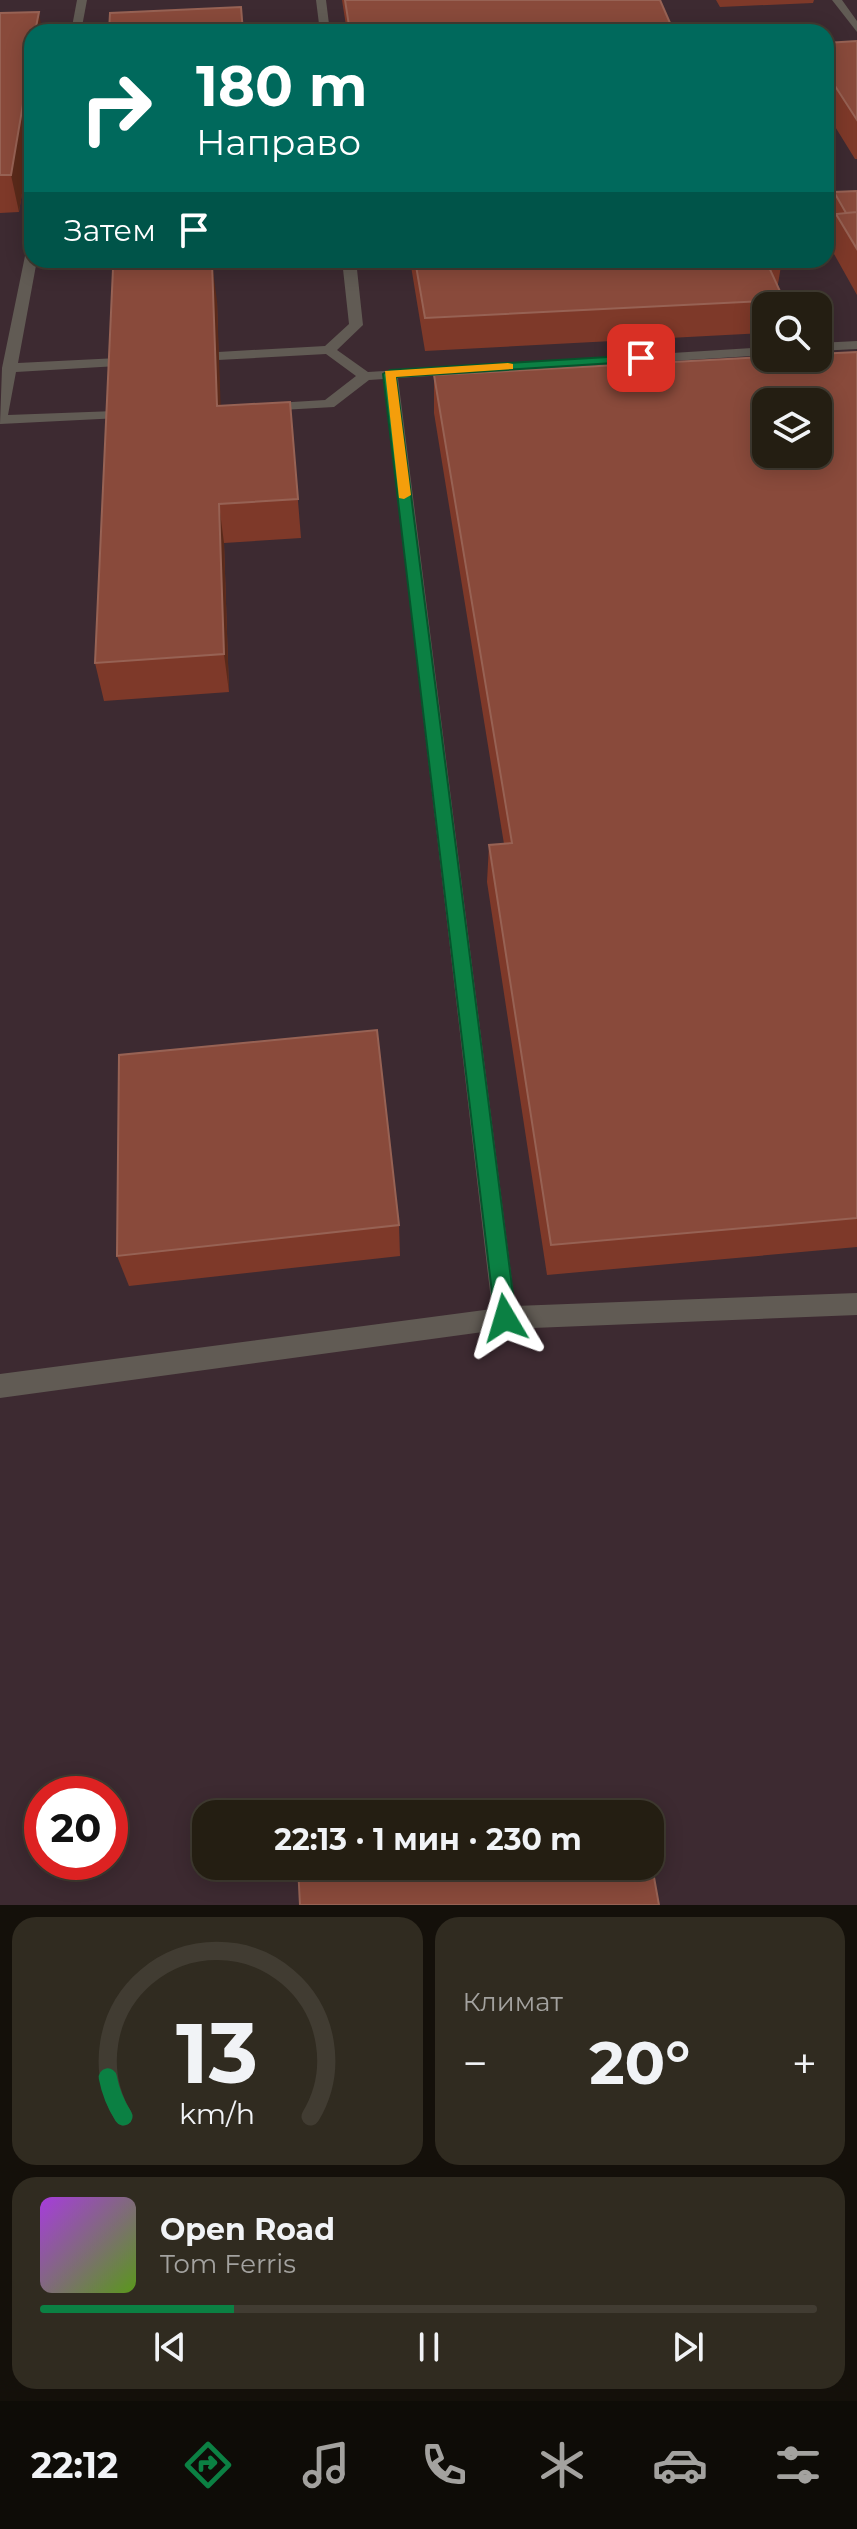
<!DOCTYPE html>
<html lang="ru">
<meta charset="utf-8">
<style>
:root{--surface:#241e12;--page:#302b20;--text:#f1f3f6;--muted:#a3a29f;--line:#413c32;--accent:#0b8043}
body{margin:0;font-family:Montserrat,sans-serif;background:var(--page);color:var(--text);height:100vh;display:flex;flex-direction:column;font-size:30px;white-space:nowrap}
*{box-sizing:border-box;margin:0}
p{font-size:26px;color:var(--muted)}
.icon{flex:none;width:44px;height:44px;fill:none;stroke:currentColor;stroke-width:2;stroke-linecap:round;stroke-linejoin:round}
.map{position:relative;height:1905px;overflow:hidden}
.details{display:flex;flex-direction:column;gap:12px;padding:12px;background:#14100a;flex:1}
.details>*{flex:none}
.top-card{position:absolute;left:24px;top:24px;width:810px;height:244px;border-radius:24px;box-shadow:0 4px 20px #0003,0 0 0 2px var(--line);background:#00695c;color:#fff;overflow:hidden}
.fabs{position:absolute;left:752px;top:292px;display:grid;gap:16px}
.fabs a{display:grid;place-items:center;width:80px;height:80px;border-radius:16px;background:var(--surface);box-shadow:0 4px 20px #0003,0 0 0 2px var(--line);font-size:40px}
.speed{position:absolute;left:24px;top:1776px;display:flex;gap:16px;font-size:40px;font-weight:700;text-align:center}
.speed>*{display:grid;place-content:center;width:104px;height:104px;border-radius:50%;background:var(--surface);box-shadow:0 4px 20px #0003,0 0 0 2px var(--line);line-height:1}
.speed .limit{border:12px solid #d22;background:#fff;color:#111}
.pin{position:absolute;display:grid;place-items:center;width:68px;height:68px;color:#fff;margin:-34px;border-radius:16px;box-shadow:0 4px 12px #0006}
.me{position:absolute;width:88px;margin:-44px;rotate:353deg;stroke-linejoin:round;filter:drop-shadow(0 0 6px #0008)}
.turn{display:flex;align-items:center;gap:28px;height:168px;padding:0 40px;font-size:36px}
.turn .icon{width:104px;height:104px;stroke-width:2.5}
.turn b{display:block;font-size:56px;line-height:68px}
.then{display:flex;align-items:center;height:76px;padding:0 40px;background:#0003;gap:16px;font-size:30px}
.big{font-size:60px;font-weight:700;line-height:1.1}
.details .card{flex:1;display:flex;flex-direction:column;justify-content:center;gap:12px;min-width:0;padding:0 28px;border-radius:24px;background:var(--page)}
.details .dial{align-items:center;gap:0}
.dial svg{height:208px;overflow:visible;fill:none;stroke:var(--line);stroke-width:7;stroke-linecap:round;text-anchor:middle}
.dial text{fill:var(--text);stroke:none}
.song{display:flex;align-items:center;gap:24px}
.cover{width:96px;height:96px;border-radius:12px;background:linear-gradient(135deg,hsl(280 70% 55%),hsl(90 70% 35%))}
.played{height:8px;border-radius:4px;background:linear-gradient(90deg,var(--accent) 25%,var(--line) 25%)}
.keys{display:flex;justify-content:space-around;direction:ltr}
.heat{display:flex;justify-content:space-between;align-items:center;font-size:44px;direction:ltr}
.details .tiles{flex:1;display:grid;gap:12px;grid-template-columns:1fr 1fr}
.card:last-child{grid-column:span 2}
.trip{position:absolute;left:192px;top:1800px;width:472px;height:80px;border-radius:24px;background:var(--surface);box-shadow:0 4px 20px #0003,0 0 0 2px var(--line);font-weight:700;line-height:80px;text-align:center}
.dock{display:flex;height:128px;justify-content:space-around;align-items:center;background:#0e0c07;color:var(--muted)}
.dock .icon{width:56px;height:56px}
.dock .selected{color:var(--accent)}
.dock b{font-size:36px;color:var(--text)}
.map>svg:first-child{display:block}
</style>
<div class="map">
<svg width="857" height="1905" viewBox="0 0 857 1905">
<rect width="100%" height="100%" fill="#302818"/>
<path fill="#3d2a31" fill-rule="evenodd" d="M0,0H857V1905H0ZM32,32H826V260H32ZM766,306H818V358H766ZM766,402H818V454H766ZM42,1794H110V1862H42ZM206,1814H650V1866H206Z"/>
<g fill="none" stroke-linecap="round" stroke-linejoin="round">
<path fill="#615b54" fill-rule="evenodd" d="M77,0H87L81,32H71Z
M316,0H326L330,32H320Z
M832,0H842L857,21V32Z
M32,247V260H37L18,363L118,358L125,362L118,366L16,372L8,415L115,411L122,415L120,418L0,424L2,368L26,251Z
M342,260H356L363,325L337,350L368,372L766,347V355L398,378L515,1306L857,1293V1315L505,1329L0,1398V1374L492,1309L384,379L369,380L334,407L264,411L257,407L259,404L325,400L356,376L326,354L218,360L211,356L218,352L325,346L349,324Z
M857,341V349L818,351V343Z"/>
</g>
<path fill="#7e3929" d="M342,0H660L674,32H347Z
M716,0H814L813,3L720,7Z
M0,13L32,32V131L19,212L0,213Z
M857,41V159H855L826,112V43Z
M857,191V295L829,245L836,214L832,205L834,192Z
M410,260H782L778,284H776L784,300L782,306H766V333L425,351Z
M217,301L220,406L290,402L301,538L224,543L229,692L104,701L95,663Z
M857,352V1247L547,1275L487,882L489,845L504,844L434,413V375Z
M399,1225L400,1256L129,1286L117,1256Z"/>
<path fill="#5a2a1a" d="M39,12L42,32H35Z
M32,51V131L19,212L11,175Z
M212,263L217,301L222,445L217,406Z
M219,504L224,543L229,692L224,654Z"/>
<path fill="#894a3b" stroke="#976254" stroke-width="2" fill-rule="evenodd" d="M345,0H660L674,32H350Z
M241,7L243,32H109L110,13Z
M39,12L35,32H32V51L11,175H0V13Z
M857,41V120L826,72V43Z
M857,191V212L846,213L834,192Z
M857,212V249L836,214Z
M415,260H723L726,267L768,265L784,300L425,318Z
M212,263L217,406L290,402L298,499L219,504L224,654L95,663L113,269Z
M857,352V1218L551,1245L489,845L512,843L434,375L766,357V358H818V354ZM766,402H818V454H766Z
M377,1030L399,1225L117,1256L119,1055Z
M642,1808L643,1814H594Z
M650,1855L659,1905H300L298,1866H650Z"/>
<path fill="#0b8043" stroke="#07532c" stroke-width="2" d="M641,355L645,356V361L396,377L516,1318L513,1326L505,1329L498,1326L495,1318L383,374L390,370Z"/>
<path fill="#f59e0b" d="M508,363L513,364V369L396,377L411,495L404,499L399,498L385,371Z"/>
</svg>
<div class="fabs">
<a><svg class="icon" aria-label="search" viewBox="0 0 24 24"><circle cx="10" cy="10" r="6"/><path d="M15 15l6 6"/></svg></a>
<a><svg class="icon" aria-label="layers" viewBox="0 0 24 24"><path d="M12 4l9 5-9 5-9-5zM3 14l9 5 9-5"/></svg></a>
</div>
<div class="speed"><div class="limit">20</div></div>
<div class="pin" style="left:641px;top:358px;background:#d93025"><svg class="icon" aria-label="arrive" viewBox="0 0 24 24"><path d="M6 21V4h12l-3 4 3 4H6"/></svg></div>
<svg class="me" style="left:505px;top:1318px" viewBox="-20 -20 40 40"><path d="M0-17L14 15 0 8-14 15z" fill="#0b8043" stroke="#fff" stroke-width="4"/></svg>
<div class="trip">22:13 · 1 мин · 230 m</div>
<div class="top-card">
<div class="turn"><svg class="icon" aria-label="right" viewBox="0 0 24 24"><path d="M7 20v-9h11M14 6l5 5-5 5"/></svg><div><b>180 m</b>Направо</div></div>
<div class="then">Затем<svg class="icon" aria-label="arrive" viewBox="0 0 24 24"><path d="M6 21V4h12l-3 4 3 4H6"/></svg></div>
</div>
</div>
<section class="details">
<div class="tiles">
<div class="card dial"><svg viewBox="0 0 100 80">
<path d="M14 69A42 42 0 1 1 86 69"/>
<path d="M14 69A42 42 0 0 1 8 54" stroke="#0b8043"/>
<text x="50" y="56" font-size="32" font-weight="700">13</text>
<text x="50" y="72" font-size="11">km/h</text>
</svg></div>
<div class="card"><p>Климат</p>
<div class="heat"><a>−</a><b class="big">20°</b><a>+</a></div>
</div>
<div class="card">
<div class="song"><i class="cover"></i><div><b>Open Road</b><p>Tom Ferris</p></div></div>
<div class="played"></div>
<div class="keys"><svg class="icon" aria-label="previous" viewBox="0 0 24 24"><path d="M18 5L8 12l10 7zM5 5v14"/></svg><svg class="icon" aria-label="pause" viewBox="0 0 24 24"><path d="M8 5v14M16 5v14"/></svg><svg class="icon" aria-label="next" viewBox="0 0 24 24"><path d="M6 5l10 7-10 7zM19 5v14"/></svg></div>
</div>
</div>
</section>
<nav class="dock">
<b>22:12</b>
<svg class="icon selected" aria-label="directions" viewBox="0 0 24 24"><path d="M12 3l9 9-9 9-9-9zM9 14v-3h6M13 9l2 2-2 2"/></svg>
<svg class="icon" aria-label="music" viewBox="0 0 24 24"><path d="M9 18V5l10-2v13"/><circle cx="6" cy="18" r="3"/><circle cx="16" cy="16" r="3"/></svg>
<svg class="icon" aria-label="phone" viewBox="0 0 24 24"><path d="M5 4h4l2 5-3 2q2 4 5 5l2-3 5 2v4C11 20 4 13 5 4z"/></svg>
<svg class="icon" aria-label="climate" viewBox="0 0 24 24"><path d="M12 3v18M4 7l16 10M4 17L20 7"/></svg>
<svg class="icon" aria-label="car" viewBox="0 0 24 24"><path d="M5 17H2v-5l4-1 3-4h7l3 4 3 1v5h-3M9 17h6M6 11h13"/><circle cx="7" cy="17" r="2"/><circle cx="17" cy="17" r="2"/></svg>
<svg class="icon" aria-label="filters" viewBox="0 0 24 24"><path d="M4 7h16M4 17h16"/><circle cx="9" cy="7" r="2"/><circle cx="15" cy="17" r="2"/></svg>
</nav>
